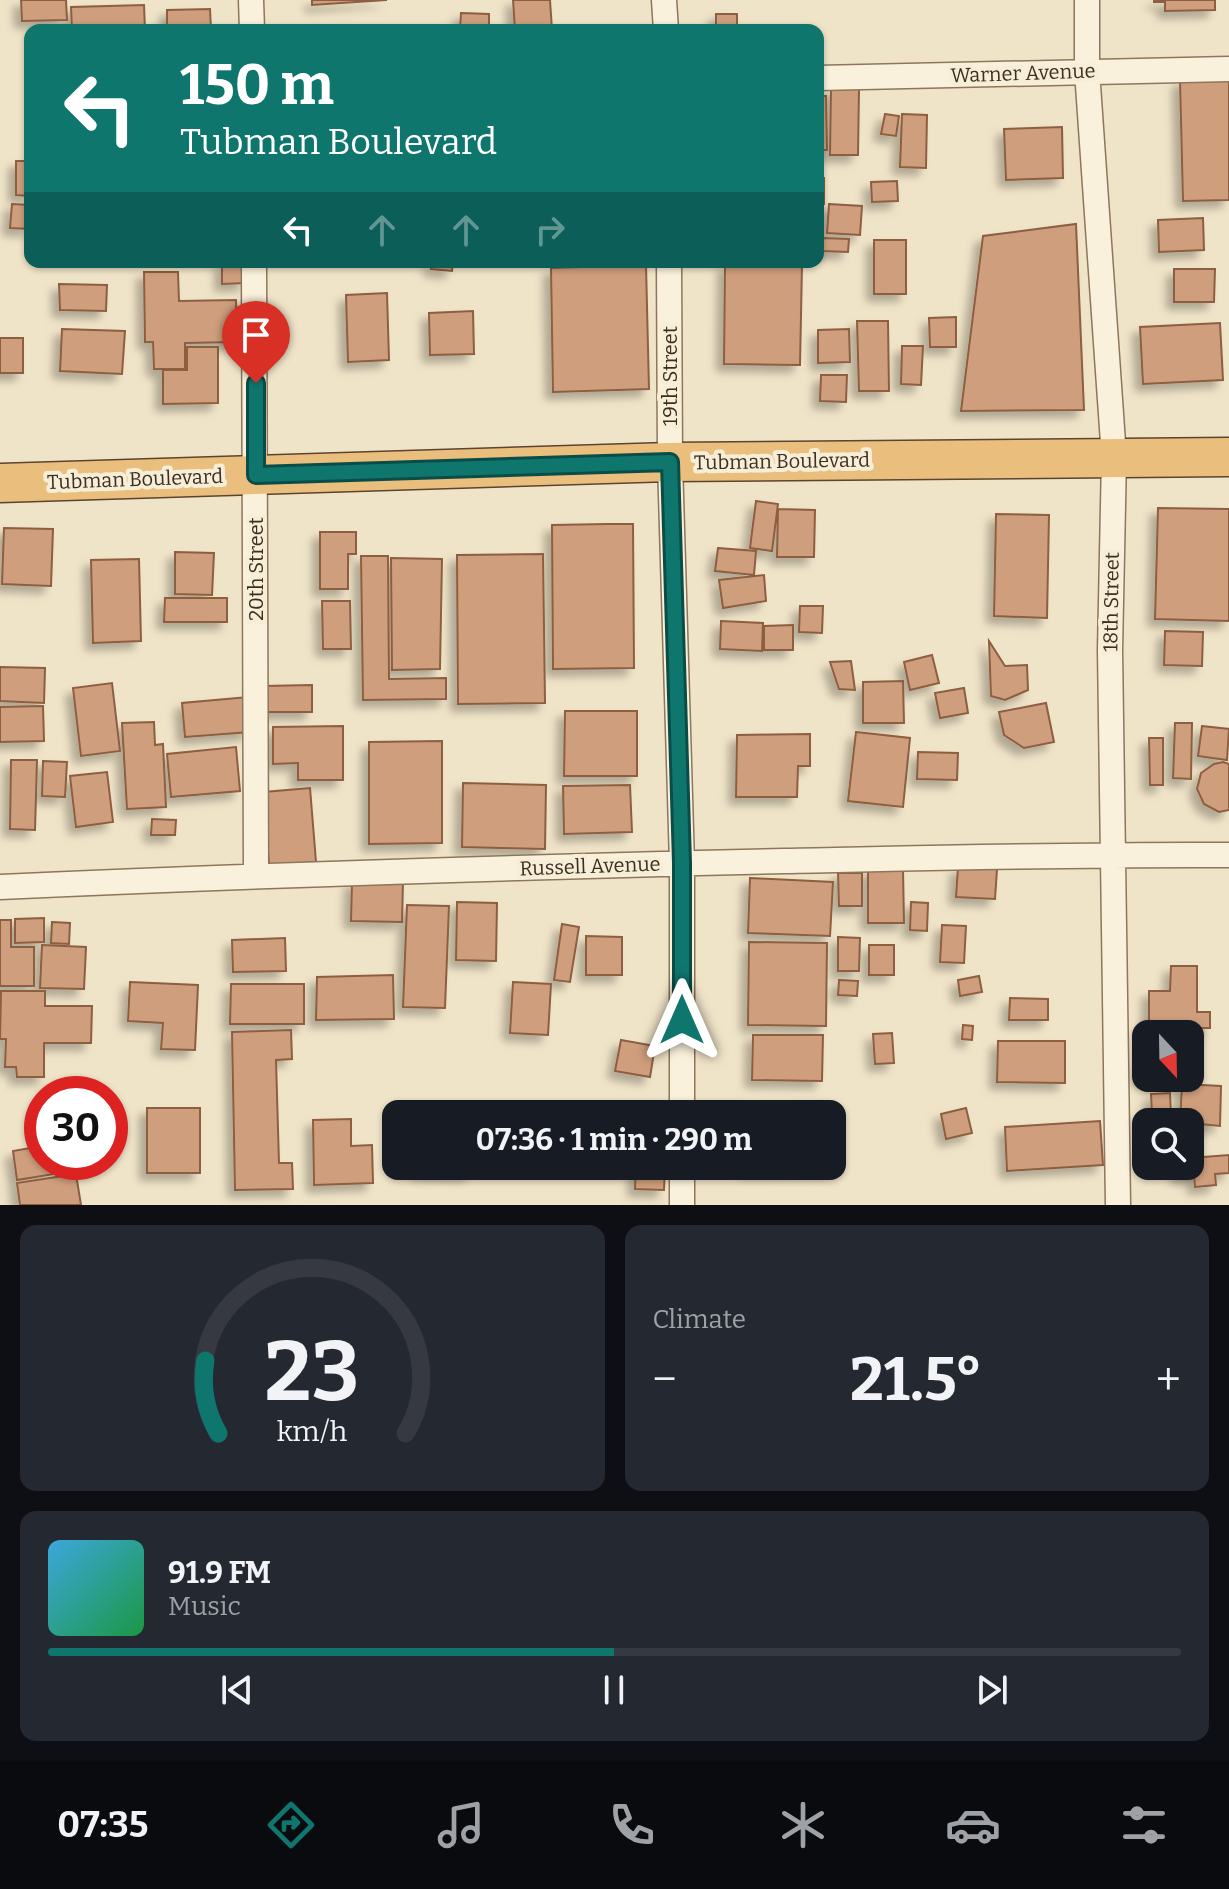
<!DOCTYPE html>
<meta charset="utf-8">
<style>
:root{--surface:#171b24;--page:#242831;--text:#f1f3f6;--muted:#9ea1a6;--line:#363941;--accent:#0f766e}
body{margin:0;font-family:Bitter,serif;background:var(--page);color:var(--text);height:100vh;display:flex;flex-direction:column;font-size:30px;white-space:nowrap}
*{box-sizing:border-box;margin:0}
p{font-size:26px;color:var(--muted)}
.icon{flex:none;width:44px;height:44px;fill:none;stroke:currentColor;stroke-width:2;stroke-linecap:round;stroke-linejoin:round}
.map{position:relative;height:1205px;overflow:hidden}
.sheet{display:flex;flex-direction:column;gap:20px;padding:20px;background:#0d0f14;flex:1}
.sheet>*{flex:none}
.top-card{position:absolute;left:24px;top:24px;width:800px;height:244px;border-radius:16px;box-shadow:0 2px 6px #0004;background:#0f766e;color:#fff;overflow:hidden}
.needle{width:52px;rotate:158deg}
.buttons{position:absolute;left:1132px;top:1020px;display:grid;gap:16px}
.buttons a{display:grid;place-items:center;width:72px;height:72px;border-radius:16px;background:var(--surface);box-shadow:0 2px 6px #0004;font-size:40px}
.speed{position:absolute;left:24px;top:1076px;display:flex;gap:16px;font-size:40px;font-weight:700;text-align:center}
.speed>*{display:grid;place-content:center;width:104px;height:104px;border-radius:50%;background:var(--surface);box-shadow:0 2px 6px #0004;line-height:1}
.speed .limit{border:12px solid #d22;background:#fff;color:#111}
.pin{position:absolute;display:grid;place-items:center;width:68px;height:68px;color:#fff;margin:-82px -34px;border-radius:50% 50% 50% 0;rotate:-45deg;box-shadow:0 0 8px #0007}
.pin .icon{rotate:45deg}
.me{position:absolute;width:88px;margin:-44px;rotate:0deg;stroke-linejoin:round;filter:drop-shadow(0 0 6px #0008)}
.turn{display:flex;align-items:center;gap:28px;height:168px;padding:0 24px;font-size:36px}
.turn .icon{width:104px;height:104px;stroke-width:2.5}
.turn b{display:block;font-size:56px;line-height:68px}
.lanes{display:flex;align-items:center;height:76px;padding:0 24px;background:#0003;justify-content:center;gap:40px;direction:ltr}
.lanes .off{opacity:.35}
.big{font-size:60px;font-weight:700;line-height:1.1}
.sheet .tile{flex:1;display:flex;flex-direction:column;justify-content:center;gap:12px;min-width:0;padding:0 28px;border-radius:16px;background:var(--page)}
.sheet .dial{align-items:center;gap:0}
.dial svg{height:208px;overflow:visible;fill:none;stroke:var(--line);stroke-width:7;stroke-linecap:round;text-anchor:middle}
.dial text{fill:var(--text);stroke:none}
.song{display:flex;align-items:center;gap:24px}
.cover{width:96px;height:96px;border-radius:12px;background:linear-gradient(135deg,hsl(200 70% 55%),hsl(140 70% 35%))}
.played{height:8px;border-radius:4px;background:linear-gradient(90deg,var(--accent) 50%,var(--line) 50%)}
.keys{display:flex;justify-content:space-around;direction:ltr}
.heat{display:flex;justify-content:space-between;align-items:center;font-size:44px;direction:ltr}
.sheet .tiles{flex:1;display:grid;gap:20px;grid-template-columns:1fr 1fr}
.tile:last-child{grid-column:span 2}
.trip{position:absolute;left:382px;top:1100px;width:464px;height:80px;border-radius:16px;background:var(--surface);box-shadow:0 2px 6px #0004;font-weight:700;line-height:80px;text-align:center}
.tabs{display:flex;height:128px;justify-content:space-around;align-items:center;background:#090b0e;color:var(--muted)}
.tabs .icon{width:56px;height:56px}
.tabs .current{color:var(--accent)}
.tabs b{font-size:36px;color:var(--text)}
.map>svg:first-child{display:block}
</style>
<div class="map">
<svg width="1229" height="1205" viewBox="0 0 1229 1205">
<defs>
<filter id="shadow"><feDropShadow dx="-7" dy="7" stdDeviation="4" flood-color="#0004"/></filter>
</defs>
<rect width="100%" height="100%" fill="#f0e4c8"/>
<path fill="#cf9f7d" stroke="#8d5f41" stroke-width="2" filter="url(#shadow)" d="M21,0H66L67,20L22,21Z
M312,0H387L312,5Z
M513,0H550L552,30H515Z
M1154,0H1215V10L1165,11V2H1154Z
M144,5L145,30H72L71,7Z
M210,9L211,30H167V10Z
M461,13L489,14V30H460Z
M716,14H737V30H716Z
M1229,78V200L1183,201L1180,80Z
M831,88L859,89L858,155H830Z
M818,96H826L827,150H818Z
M885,114L899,116L896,136L881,134Z
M902,114L927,115L926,168L900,167Z
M1062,127L1063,178L1006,180L1004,129Z
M16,161H30V196L16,195Z
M818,178H824V204H818Z
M897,181L898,201L872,202L871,182Z
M12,204L30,205V229L10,228Z
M829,204L862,206L860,235L827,233Z
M1203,218L1204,250L1159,252L1158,220Z
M1076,224L1084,410L961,411L983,236Z
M822,238L849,239L848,252L822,251Z
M874,240H906V294H874Z
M222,262H245L246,283L222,284Z
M431,262H453L452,271L431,269Z
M725,264L802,265L800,365L724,364Z
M646,265L649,389L553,392L551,268Z
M1174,269H1215L1214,302H1174Z
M144,272H178L179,301L236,300L237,342L185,343V369H154L153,342H145Z
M59,284L107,285L106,311L60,310Z
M387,293L389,360L348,362L346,295Z
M473,311L474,354L430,355L429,313Z
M956,317V347H930L929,318Z
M857,321H888L889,391H859Z
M1220,323L1223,380L1143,384L1140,327Z
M62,329L125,331L122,374L60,371Z
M849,329L850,362L818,363V330Z
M0,338H23V373H0Z
M902,346H923L921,385L901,384Z
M187,347H218V403L163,404V370H187Z
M821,375H847L846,402L820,401Z
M756,501L778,504L772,551L750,548Z
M1158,508L1229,509V621L1155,619Z
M778,509L815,510L814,557H777Z
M996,514L1049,515L1047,618L994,616Z
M607,524H633L634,668L553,669L552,525Z
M4,528L53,529L51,586L2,584Z
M320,532H356V554H348V589H320Z
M718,548L756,551L754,575L715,571Z
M175,552L214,553L212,595L175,594Z
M543,554L545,703L458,704L457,555Z
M361,556H388L389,679L446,678V699L363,700Z
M391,558L442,559L440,669L392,670Z
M139,559L141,641L93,643L91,560Z
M764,575L766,601L723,608L719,580Z
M165,598H227V622H164Z
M322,601H350L351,649H323Z
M800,606H823L822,633L799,632Z
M721,621L763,623L762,651L720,649Z
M793,625V650H764V626Z
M1165,631L1203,632L1202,666L1164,665Z
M989,641L1005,666L1027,665L1028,690L1005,700L991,696Z
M932,655L939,683L910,690L904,662Z
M851,661L855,690L839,689L830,662Z
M0,667L45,668L44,703L0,701Z
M903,681L904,723H863V682Z
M112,683L120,751L81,756L73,688Z
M312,685V712H264V686Z
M964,688L968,713L940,718L935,693Z
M248,697L250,732L185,737L182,703Z
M1046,703L1054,742L1024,748L1004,735L999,712Z
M43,706L44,741L0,742V707Z
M565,711H637V776H564Z
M154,722L155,745L163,744L166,807L127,809L122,723Z
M1175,723H1192L1191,779L1173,778Z
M343,726V780H298V763L273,764V727Z
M1202,726L1229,729L1227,760L1198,756Z
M856,732L910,738L903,807L848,801Z
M810,734V766H798L797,797H736L737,735Z
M1149,738H1163V785H1150Z
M442,741V843L369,844V742Z
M236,747L240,791L171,797L167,754Z
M918,752L958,753L957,780L917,779Z
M11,760H37L35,830L10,829Z
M43,761L67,762L65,797L42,796Z
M1223,762L1229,764V810L1219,812L1204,804L1197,789L1201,773L1214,764Z
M107,772L113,822L76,827L70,776Z
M463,783L546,785L545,849L462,847Z
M630,785L632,832L564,834L563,786Z
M310,788L316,862L269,866L264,792Z
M152,819L176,820L175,835H151Z
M958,867L997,869L995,899L956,897Z
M868,869H903L904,923H868Z
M838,873H862V906H839Z
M750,878L833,882L830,936L748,933Z
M352,881L403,882L402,922L351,921Z
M457,902L497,903L496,961L456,960Z
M911,902L928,903L927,931L910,930Z
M407,905L449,906L445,1008L403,1007Z
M44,918V942L15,943V919Z
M0,920H11V947H34V986H0Z
M52,922L70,923L69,944L51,943Z
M562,924L579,927L570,982L554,980Z
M942,925L966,926L964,963L940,962Z
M586,936L622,937V975H586Z
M838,937L860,938L859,971H838Z
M285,938L286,971L233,972L232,940Z
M749,942L827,943L826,1026L748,1025Z
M42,945L86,947L84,989L40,988Z
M869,945H894V975H869Z
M1171,966H1197V1012H1210V1028H1196V1033L1149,1032V991H1170Z
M393,975L394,1019L316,1020L317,977Z
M979,976L982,992L960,996L958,980Z
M839,980L858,981L857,996L838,995Z
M130,982L198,985L195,1050L161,1049L163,1023L128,1021Z
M513,982L551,984L548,1035L510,1033Z
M231,984H304V1024H230Z
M1,991H45V1006H92L91,1043H44V1077H17L16,1067H5L6,1039H0Z
M1010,998L1048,999V1020H1009Z
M963,1025L973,1026L972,1040L962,1039Z
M291,1030L292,1059L276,1060L279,1163H292L293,1189L235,1190L232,1032Z
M892,1033L894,1063L875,1064L873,1034Z
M753,1035H823L822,1081L752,1080Z
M621,1040L655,1046L650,1077L615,1071Z
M998,1041H1065V1083L997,1082Z
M1146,1055V1078H1176L1175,1085L1140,1077Z
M1182,1084L1221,1086L1220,1126L1180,1122Z
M1170,1093L1171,1114H1152L1151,1094Z
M833,1103V1169L749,1170V1166H832V1114H749V1104Z
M147,1108H200V1173H147Z
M966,1108L972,1133L946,1139L941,1114Z
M351,1119V1146L372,1145L373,1183L314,1185L313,1120Z
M1100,1121L1103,1165L1007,1171L1005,1127Z
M42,1146V1162H52L54,1174L17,1180L13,1151Z
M1229,1155V1173L1215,1174L1216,1185L1195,1187L1194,1176L1179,1177L1178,1166H1190V1158Z
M57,1162H92V1165L57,1166Z
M419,1166H471V1173L419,1172Z
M636,1166H665L664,1190L635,1189Z
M76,1174L81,1205H20L17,1183Z"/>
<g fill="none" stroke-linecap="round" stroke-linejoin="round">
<defs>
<path id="minor" d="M251,0L252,30
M664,0L666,30
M1087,0V71L1114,457L1110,650L1118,1205
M818,78L1229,69
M254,262L256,875
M669,262L670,462L682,863V1114
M0,887C261,875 523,867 784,861C933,858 1081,854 1229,855
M682,1205V1166"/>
<path id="trunk" d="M0,483L670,462L1229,457"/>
</defs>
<use href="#minor" stroke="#8d765c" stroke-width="27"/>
<use href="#trunk" stroke="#5b4430" stroke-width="41"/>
<use href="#minor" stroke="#faf1dc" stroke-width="24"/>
<use href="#trunk" stroke="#eabe7c" stroke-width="38"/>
</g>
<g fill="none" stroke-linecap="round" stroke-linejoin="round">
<defs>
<path id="route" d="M256,383V475L670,462L682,863V1020"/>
</defs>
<use href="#route" stroke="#0a4d48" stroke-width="20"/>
<use href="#route" stroke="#0f766e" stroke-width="14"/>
</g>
<g text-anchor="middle" stroke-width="8" stroke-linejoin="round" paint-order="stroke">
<g font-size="20" fill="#3d2e20" stroke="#f7eed8">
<text transform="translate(1023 73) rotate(-2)" y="7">Warner Avenue</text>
<text transform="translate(670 376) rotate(-90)" y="7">19th Street</text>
<text transform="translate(782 461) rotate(-1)" y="7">Tubman Boulevard</text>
<text transform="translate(135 479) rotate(-2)" y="7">Tubman Boulevard</text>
<text transform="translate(256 569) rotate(-90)" y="7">20th Street</text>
<text transform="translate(1111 602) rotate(-89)" y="7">18th Street</text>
<text transform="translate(590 866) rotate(-2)" y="7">Russell Avenue</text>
</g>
</g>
</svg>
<div class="buttons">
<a><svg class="needle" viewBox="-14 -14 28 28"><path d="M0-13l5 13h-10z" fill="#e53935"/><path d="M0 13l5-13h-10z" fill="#9ea1a6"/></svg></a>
<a><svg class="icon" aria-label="search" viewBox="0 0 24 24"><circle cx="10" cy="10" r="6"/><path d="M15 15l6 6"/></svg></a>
</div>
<div class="speed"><div class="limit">30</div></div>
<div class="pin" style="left:256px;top:383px;background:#d93025"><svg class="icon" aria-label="arrive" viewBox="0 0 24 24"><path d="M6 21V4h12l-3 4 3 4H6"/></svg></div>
<svg class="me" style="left:682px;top:1020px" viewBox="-20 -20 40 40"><path d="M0-17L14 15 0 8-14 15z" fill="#0f766e" stroke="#fff" stroke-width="4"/></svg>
<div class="trip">07:36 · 1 min · 290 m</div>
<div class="top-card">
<div class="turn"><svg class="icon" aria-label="left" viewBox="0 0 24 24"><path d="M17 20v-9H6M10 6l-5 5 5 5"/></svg><div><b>150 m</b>Tubman Boulevard</div></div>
<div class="lanes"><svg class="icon" aria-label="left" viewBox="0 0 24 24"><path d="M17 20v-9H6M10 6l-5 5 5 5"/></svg><svg class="icon off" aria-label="ahead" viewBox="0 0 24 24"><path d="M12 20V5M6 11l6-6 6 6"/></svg><svg class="icon off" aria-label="ahead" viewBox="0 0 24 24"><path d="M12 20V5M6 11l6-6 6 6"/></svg><svg class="icon off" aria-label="right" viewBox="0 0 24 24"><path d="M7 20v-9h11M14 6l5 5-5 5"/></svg></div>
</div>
</div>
<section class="sheet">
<div class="tiles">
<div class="tile dial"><svg viewBox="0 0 100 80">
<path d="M14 69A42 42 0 1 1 86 69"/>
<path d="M14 69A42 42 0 0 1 9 41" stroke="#0f766e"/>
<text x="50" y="56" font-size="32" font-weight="700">23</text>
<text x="50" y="72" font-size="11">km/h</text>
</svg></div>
<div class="tile"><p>Climate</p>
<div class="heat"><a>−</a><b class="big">21.5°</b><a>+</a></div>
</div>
<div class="tile">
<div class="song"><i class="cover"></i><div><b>91.9 FM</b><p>Music</p></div></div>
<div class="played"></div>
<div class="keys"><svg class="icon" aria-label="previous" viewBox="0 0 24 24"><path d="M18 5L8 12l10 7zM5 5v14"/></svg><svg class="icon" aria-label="pause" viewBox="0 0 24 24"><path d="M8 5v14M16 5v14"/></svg><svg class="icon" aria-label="next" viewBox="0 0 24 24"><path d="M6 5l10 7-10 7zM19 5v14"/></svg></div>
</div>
</div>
</section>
<nav class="tabs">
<b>07:35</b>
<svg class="icon current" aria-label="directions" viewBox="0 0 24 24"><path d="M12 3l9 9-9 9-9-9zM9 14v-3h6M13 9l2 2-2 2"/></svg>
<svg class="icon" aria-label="music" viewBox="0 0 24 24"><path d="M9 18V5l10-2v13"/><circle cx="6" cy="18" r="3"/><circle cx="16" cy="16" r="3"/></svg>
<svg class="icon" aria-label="phone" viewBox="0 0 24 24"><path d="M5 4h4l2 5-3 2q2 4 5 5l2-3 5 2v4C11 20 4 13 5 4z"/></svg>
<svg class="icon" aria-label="climate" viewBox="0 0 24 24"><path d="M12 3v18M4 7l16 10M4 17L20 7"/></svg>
<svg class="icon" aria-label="car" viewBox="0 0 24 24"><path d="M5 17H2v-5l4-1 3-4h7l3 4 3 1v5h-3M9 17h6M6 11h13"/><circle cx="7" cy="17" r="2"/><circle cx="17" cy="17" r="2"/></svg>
<svg class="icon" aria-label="filters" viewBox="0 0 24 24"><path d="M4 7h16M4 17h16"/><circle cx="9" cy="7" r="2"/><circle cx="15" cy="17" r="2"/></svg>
</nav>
